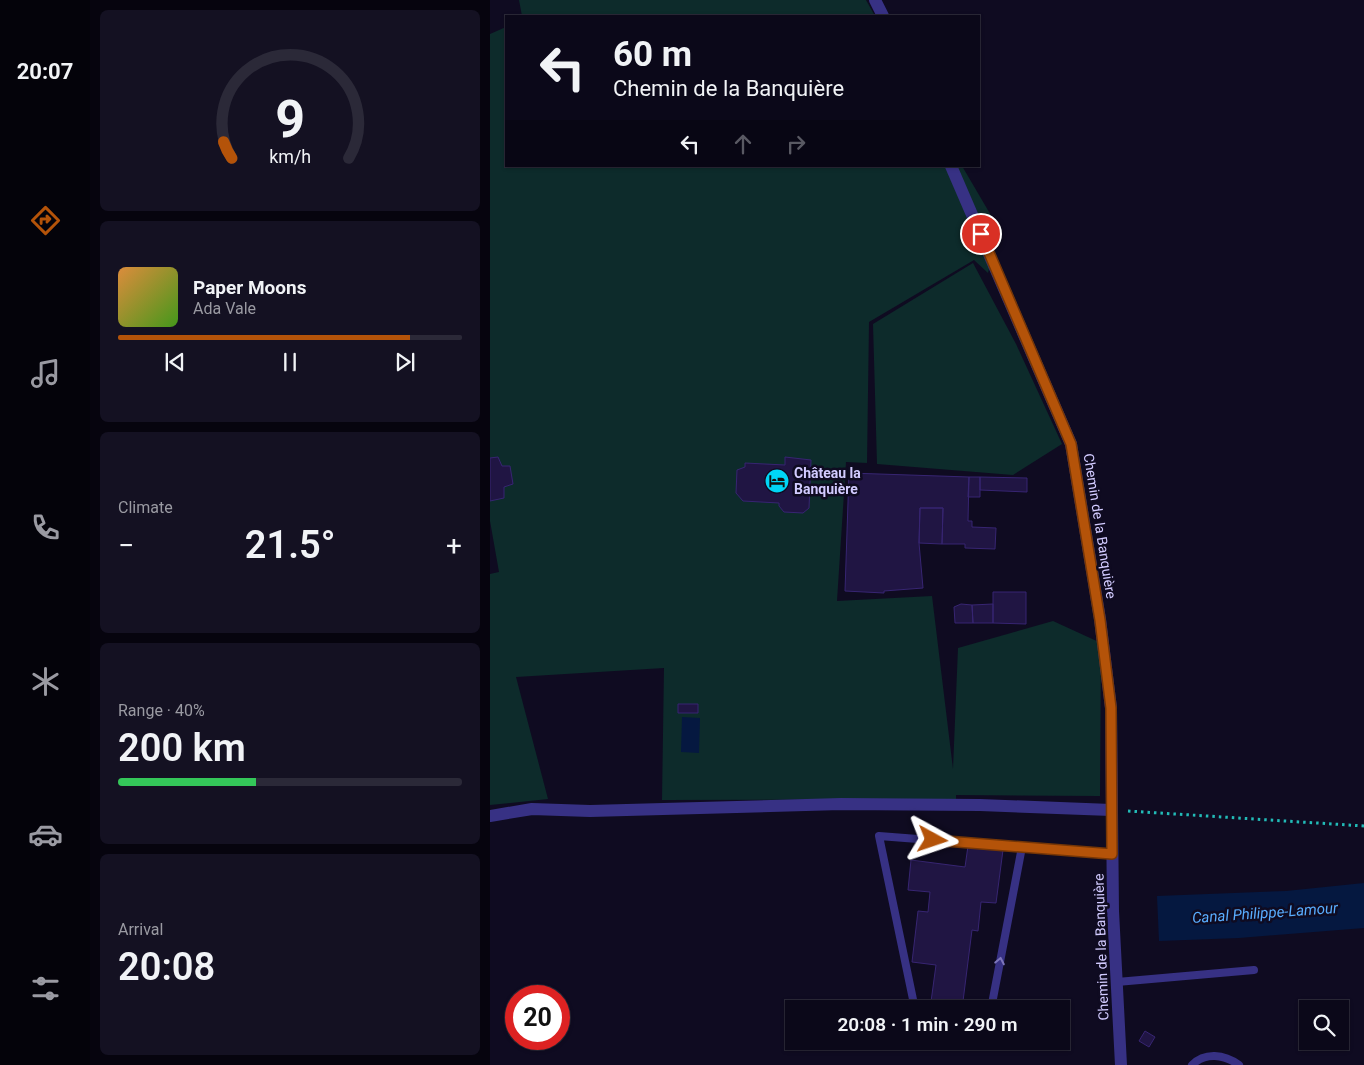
<!DOCTYPE html>
<meta charset="utf-8">
<style>
:root{--surface:#0b0819;--page:#141122;--text:#f1f3f6;--muted:#9a9aa2;--line:#2b2938;--accent:#b45309}
body{margin:0;font-family:Roboto,sans-serif;background:var(--page);color:var(--text);height:100vh;display:flex;flex-direction:column;font-size:19px;white-space:nowrap}
*{box-sizing:border-box;margin:0}
p{font-size:16px;color:var(--muted)}
.icon{flex:none;width:28px;height:28px;fill:none;stroke:currentColor;stroke-width:2;stroke-linecap:round;stroke-linejoin:round}
.map{position:relative;flex:1;overflow:hidden}
.drawer{display:flex;flex-direction:column;gap:10px;padding:10px;background:#06040e;width:400px}
.drawer>*{flex:none}
.hud{position:absolute;left:15px;top:15px;width:475px;height:152px;border-radius:0px;box-shadow:0 1px 4px #0004,0 0 0 1px var(--line);background:#0b0819;color:var(--text);overflow:hidden}
.buttons{position:absolute;left:809px;top:1000px;display:grid;gap:10px}
.buttons a{display:grid;place-items:center;width:50px;height:50px;border-radius:0px;background:var(--surface);box-shadow:0 1px 4px #0004,0 0 0 1px var(--line);font-size:25px}
.speed{position:absolute;left:15px;top:985px;display:flex;gap:10px;font-size:25px;font-weight:700;text-align:center}
.speed>*{display:grid;place-content:center;width:65px;height:65px;border-radius:50%;background:var(--surface);box-shadow:0 1px 4px #0004,0 0 0 1px var(--line);line-height:1}
.speed .limit{border:8px solid #d22;background:#fff;color:#111}
.pin{position:absolute;display:grid;place-items:center;width:42px;height:42px;color:#fff;margin:-21px;border:2px solid #fff;border-radius:50%;box-shadow:0 1px 5px #0007}
.me{position:absolute;width:55px;margin:-28px;rotate:95deg;stroke-linejoin:round;filter:drop-shadow(0 0 4px #0008)}
.turn{display:flex;align-items:center;gap:18px;height:105px;padding:0 25px;font-size:22px}
.turn .icon{width:65px;height:65px;stroke-width:2.5}
.turn b{display:block;font-size:35px;line-height:42px}
.lanes{display:flex;align-items:center;height:48px;padding:0 25px;background:#0003;justify-content:center;gap:25px;direction:ltr}
.lanes .off{opacity:.35}
.big{font-size:38px;font-weight:600;line-height:1.1}
.drawer .card{flex:1;display:flex;flex-direction:column;justify-content:center;gap:8px;min-width:0;padding:0 18px;border-radius:8px;background:var(--page)}
.drawer .dial{align-items:center;gap:0}
.dial svg{height:130px;overflow:visible;fill:none;stroke:var(--line);stroke-width:7;stroke-linecap:round;text-anchor:middle}
.dial text{fill:var(--text);stroke:none}
.song{display:flex;align-items:center;gap:15px}
.cover{width:60px;height:60px;border-radius:8px;background:linear-gradient(135deg,hsl(30 70% 55%),hsl(100 70% 35%))}
.played{height:5px;border-radius:2px;background:linear-gradient(90deg,var(--accent) 85%,var(--line) 85%)}
.keys{display:flex;justify-content:space-around;direction:ltr}
.heat{display:flex;justify-content:space-between;align-items:center;font-size:28px;direction:ltr}
.charge{height:8px;border-radius:4px;background:linear-gradient(90deg,#34c759 40%,var(--line) 0)}
.trip{position:absolute;left:295px;top:1000px;width:285px;height:50px;border-radius:0px;background:var(--surface);box-shadow:0 1px 4px #0004,0 0 0 1px var(--line);font-weight:600;line-height:50px;text-align:center}
main{display:flex;flex:1;min-height:0}
.menu{display:flex;flex-direction:column;width:90px;justify-content:space-around;align-items:center;background:#04030a;color:var(--muted)}
.menu .icon{width:35px;height:35px}
.menu .current{color:var(--accent)}
.menu b{font-size:22px;color:var(--text)}
.map>svg:first-child{display:block}
</style>
<main>
<nav class="menu">
<b>20:07</b>
<svg class="icon current" aria-label="directions" viewBox="0 0 24 24"><path d="M12 3l9 9-9 9-9-9zM9 14v-3h6M13 9l2 2-2 2"/></svg>
<svg class="icon" aria-label="music" viewBox="0 0 24 24"><path d="M9 18V5l10-2v13"/><circle cx="6" cy="18" r="3"/><circle cx="16" cy="16" r="3"/></svg>
<svg class="icon" aria-label="phone" viewBox="0 0 24 24"><path d="M5 4h4l2 5-3 2q2 4 5 5l2-3 5 2v4C11 20 4 13 5 4z"/></svg>
<svg class="icon" aria-label="climate" viewBox="0 0 24 24"><path d="M12 3v18M4 7l16 10M4 17L20 7"/></svg>
<svg class="icon" aria-label="car" viewBox="0 0 24 24"><path d="M5 17H2v-5l4-1 3-4h7l3 4 3 1v5h-3M9 17h6M6 11h13"/><circle cx="7" cy="17" r="2"/><circle cx="17" cy="17" r="2"/></svg>
<svg class="icon" aria-label="filters" viewBox="0 0 24 24"><path d="M4 7h16M4 17h16"/><circle cx="9" cy="7" r="2"/><circle cx="15" cy="17" r="2"/></svg>
</nav>
<section class="drawer">
<div class="card dial"><svg viewBox="0 0 100 80">
<path d="M14 69A42 42 0 1 1 86 69"/>
<path d="M14 69A42 42 0 0 1 9 59" stroke="#b45309"/>
<text x="50" y="56" font-size="32" font-weight="700">9</text>
<text x="50" y="72" font-size="11">km/h</text>
</svg></div>
<div class="card">
<div class="song"><i class="cover"></i><div><b>Paper Moons</b><p>Ada Vale</p></div></div>
<div class="played"></div>
<div class="keys"><svg class="icon" aria-label="previous" viewBox="0 0 24 24"><path d="M18 5L8 12l10 7zM5 5v14"/></svg><svg class="icon" aria-label="pause" viewBox="0 0 24 24"><path d="M8 5v14M16 5v14"/></svg><svg class="icon" aria-label="next" viewBox="0 0 24 24"><path d="M6 5l10 7-10 7zM19 5v14"/></svg></div>
</div>
<div class="card"><p>Climate</p>
<div class="heat"><a>−</a><b class="big">21.5°</b><a>+</a></div>
</div>
<div class="card"><p>Range · 40%</p><b class="big">200 km</b><div class="charge"></div></div>
<div class="card"><p>Arrival</p><b class="big">20:08</b></div>
</section>
<div class="map">
<svg width="874" height="1065" viewBox="0 0 874 1065">
<rect width="100%" height="100%" fill="#0f0b21"/>
<path fill="#0d2b2b" d="M29,0H376L385,16H32Z
M16,27V166H472L509,229L498,273L484,260L379,322L377,463L356,462L347,601L442,596L463,769L468,648L563,621L611,643L610,796L466,795V799L172,800L174,668L26,677L58,799L0,805V574L9,572L0,521V34Z
M483,263L526,344L572,444L523,475L387,464L383,324Z"/>
<path fill="#051840" d="M192,717L210,718L209,753L191,752Z
M874,883V928L749,938L669,941L667,896L796,891Z"/>
<path fill="#201543" stroke="#372572" d="M8,457L12,466H20L23,484L14,487V498L0,501V458Z
M295,457L321,460L319,508L313,513L294,512L289,506V503L253,501L246,493L247,470L255,467V463L295,465Z
M359,473L479,477L478,521H482V527L506,528L505,549L475,548V544H452L453,508H430L429,543L433,588L394,591V593L355,591Z
M479,477H490V497H478Z
M490,477L537,478V492L490,490Z
M430,508H453L452,544L429,543Z
M503,592H536V624L503,623Z
M471,604L482,605L483,623H465L464,607Z
M503,604V623H483L482,605Z
M188,704H208V713H188Z
M478,846L513,850L506,903L491,902L488,931L482,930L472,1009H440L446,965L422,962L428,911L438,912L440,892L418,890L421,860L475,867Z
M655,1031L665,1037L659,1047L649,1041Z"/>
<g fill="none" stroke-linecap="round" stroke-linejoin="round">
<path stroke="#22bbb7" stroke-width="3" stroke-dasharray="2.5 4" stroke-linecap="butt" d="M638,811L874,826"/>
<path stroke="#373184" stroke-width="8" d="M627,982L764,970
M425,1009L389,836L622,854
M501,1009L532,847
M702,1065C715,1052 734,1054 749,1065"/>
<path stroke="#373184" stroke-width="12" d="M385,0L393,16
M461,166L581,444L610,619L621,708L623,911L631,1065
M0,816L42,809L100,811L351,804L490,805L621,810"/>
</g>
<defs><path id="oneway-chevron" d="M-2-3.5L2.5 0L-2 3.5" fill="none" stroke-width="1.6" stroke-linecap="round" stroke-linejoin="round" transform="scale(1.25)"/></defs>
<use stroke="#7d76bb" href="#oneway-chevron" transform="translate(510 961) rotate(-79)"/>
<g fill="none" stroke-linecap="round" stroke-linejoin="round">
<defs>
<path id="route" d="M443,840L622,854L621,708L610,620L581,444L491,234"/>
</defs>
<use href="#route" stroke="#753606" stroke-width="12"/>
<use href="#route" stroke="#b45309" stroke-width="9"/>
</g>
<defs>
<symbol id="hotel-disc" viewBox="-11 -11 22 22"><circle r="9.5" fill="#00d5f6" stroke="#0f0b21"/><path d="M-6-4.5h1.5V1H6V5H4.5V3h-9V5H-6ZM-4 0a1.8 1.8 0 1 1 3.6 0ZM.5 0V-2.5h3Q6-2.5 6 0Z" fill="#111"/></symbol>
</defs>
<g fill-rule="evenodd">
<use href="#hotel-disc" x="273" y="467" width="28" height="28"/>
</g>
<g text-anchor="middle" stroke-width="5" stroke-linejoin="round" paint-order="stroke">
<g font-size="14" font-weight="bold" fill="#d2cbff" stroke="#0f0b21" text-anchor="start">
<text x="304" y="478">Château la<tspan x="304" dy="16">Banquière</tspan></text>
</g>
<g font-size="14" fill="#d2cbff" stroke="#0f0b21">
<text transform="translate(610 526) rotate(81)" y="5">Chemin de la Banquière</text>
<text transform="translate(611 947) rotate(-92)" y="5">Chemin de la Banquière</text>
</g>
<g font-size="15" font-style="italic" fill="#59adff" stroke="#0f0b21">
<text transform="translate(775 913) rotate(-4)" y="5">Canal Philippe-Lamour</text>
</g>
</g>
</svg>
<div class="buttons">
<a><svg class="icon" aria-label="search" viewBox="0 0 24 24"><circle cx="10" cy="10" r="6"/><path d="M15 15l6 6"/></svg></a>
</div>
<div class="speed"><div class="limit">20</div></div>
<div class="pin" style="left:491px;top:234px;background:#d93025"><svg class="icon" aria-label="arrive" viewBox="0 0 24 24"><path d="M6 21V4h12l-3 4 3 4H6"/></svg></div>
<svg class="me" style="left:443px;top:840px" viewBox="-20 -20 40 40"><path d="M0-17L14 15 0 8-14 15z" fill="#b45309" stroke="#fff" stroke-width="4"/></svg>
<div class="trip">20:08 · 1 min · 290 m</div>
<div class="hud">
<div class="turn"><svg class="icon" aria-label="left" viewBox="0 0 24 24"><path d="M17 20v-9H6M10 6l-5 5 5 5"/></svg><div><b>60 m</b>Chemin de la Banquière</div></div>
<div class="lanes"><svg class="icon" aria-label="left" viewBox="0 0 24 24"><path d="M17 20v-9H6M10 6l-5 5 5 5"/></svg><svg class="icon off" aria-label="ahead" viewBox="0 0 24 24"><path d="M12 20V5M6 11l6-6 6 6"/></svg><svg class="icon off" aria-label="right" viewBox="0 0 24 24"><path d="M7 20v-9h11M14 6l5 5-5 5"/></svg></div>
</div>
</div>
</main>
